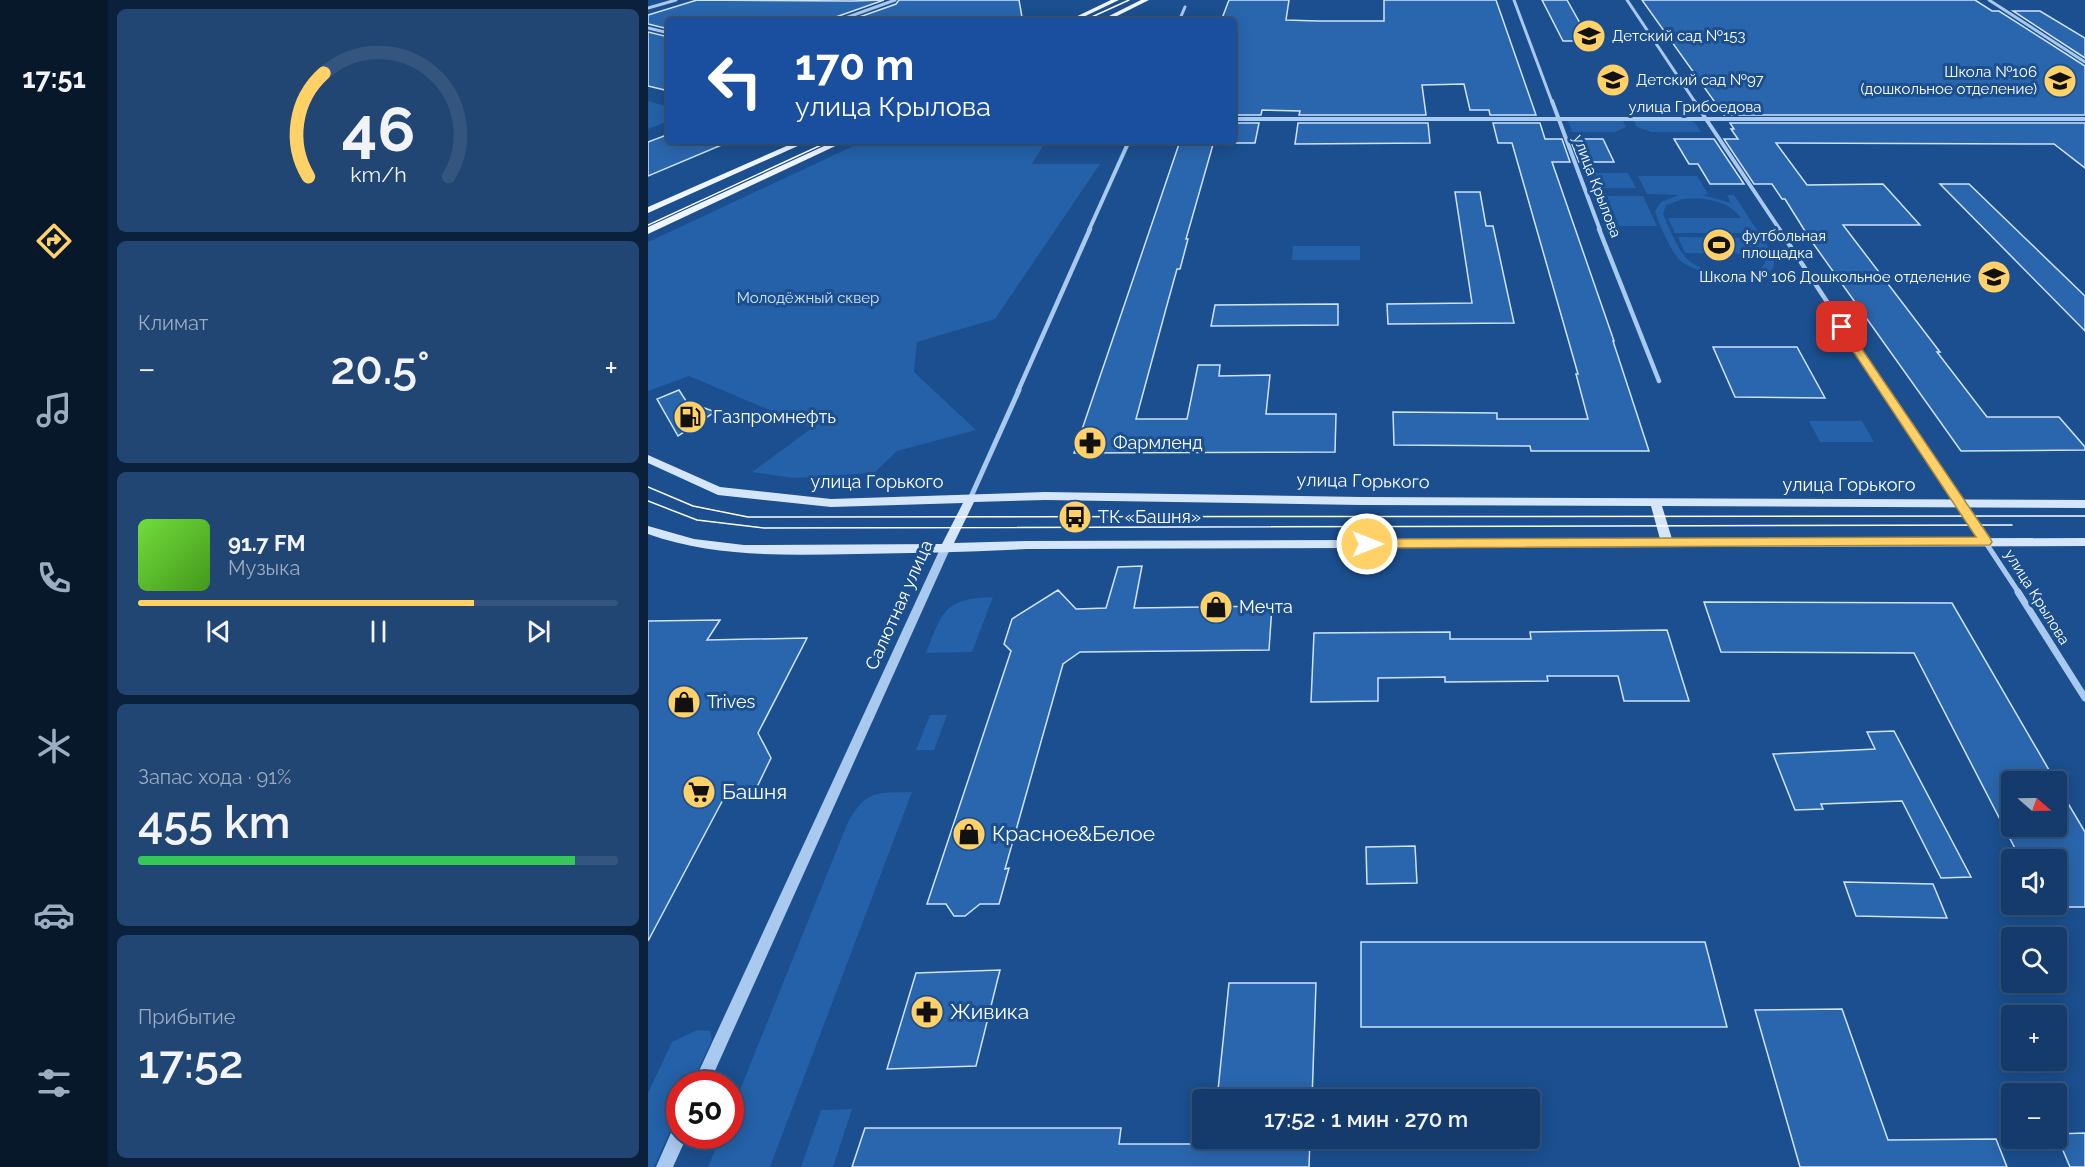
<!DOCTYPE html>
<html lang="ru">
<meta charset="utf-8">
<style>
:root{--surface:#143b6b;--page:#214673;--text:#f1f3f6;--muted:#9dadc1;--line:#33557e;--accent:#ffd166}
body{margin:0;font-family:Raleway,sans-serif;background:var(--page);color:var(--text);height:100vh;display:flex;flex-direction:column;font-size:22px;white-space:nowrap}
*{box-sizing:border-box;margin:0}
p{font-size:20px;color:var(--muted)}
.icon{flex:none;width:33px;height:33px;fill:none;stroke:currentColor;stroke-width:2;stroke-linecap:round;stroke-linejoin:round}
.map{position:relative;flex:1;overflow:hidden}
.side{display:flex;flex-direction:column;gap:9px;padding:9px;background:#0b203b;width:540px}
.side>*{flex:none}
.guide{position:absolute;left:18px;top:18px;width:570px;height:126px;border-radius:6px;box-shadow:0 3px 15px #0003,0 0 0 2px var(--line);background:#1a4fa0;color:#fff;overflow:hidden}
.needle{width:39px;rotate:110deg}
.controls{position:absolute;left:1353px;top:771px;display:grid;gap:12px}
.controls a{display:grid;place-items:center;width:66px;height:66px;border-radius:6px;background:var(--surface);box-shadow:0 3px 15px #0003,0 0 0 2px var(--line);font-size:30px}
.speed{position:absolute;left:18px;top:1071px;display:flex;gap:12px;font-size:30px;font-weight:700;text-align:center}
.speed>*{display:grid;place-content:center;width:78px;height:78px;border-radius:50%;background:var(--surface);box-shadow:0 3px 15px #0003,0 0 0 2px var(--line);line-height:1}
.speed .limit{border:9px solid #d22;background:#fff;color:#111}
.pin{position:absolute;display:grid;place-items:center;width:51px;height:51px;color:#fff;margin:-26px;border-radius:12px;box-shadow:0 3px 9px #0006}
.me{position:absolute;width:66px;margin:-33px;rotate:90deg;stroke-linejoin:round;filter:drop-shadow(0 0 4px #0008)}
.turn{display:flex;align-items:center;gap:21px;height:126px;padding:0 30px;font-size:27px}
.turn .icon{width:78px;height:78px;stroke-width:2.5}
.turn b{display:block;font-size:42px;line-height:51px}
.big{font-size:45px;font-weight:600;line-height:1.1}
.side .tile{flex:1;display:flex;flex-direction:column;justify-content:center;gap:9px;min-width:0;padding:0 21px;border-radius:9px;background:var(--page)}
.side .dial{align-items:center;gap:0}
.dial svg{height:156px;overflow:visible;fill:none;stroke:var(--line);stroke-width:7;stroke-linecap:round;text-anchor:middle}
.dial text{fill:var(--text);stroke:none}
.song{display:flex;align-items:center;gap:18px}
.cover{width:72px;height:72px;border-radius:9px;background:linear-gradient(135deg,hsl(100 70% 55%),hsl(100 70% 35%))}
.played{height:6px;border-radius:3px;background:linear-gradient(90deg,var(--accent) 70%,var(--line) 70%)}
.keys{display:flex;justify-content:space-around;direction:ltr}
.heat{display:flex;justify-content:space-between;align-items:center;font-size:33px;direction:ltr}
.charge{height:9px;border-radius:4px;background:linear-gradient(90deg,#34c759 91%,var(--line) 0)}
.trip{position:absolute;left:544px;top:1089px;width:348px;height:60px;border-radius:6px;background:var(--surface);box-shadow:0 3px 15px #0003,0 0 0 2px var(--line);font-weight:600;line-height:60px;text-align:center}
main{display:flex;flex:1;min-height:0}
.menu{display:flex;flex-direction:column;width:108px;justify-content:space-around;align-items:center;background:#08182b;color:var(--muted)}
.menu .icon{width:42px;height:42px}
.menu .on{color:var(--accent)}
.menu b{font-size:27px;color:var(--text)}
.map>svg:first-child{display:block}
</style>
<main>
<nav class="menu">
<b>17:51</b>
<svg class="icon on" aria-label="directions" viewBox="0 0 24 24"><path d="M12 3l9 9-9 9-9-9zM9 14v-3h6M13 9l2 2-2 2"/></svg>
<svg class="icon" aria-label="music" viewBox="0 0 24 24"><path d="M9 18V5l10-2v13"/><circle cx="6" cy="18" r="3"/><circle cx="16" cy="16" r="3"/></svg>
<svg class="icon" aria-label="phone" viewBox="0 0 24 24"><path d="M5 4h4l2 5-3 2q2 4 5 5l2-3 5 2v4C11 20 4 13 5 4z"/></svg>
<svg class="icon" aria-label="climate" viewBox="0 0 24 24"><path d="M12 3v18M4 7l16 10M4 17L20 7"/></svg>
<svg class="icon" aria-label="car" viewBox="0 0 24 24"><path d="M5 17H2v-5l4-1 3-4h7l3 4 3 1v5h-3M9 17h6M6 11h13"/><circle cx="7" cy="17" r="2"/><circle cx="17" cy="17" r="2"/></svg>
<svg class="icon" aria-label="filters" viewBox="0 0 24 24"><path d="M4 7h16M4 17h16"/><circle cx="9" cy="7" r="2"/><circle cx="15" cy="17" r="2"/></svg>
</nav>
<section class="side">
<div class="tile dial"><svg viewBox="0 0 100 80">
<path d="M14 69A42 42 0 1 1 86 69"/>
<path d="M14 69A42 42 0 0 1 22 16" stroke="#ffd166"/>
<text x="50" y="56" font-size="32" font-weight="700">46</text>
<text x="50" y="72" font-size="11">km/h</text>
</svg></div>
<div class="tile"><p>Климат</p>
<div class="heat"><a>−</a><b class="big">20.5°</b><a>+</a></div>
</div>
<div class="tile">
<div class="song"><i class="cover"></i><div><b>91.7 FM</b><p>Музыка</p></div></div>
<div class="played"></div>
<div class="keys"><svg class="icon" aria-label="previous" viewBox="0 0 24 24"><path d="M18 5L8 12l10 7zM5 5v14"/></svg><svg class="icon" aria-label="pause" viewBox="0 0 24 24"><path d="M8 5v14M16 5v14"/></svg><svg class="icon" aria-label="next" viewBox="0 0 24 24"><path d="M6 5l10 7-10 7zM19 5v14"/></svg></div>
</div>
<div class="tile"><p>Запас хода · 91%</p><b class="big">455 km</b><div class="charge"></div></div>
<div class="tile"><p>Прибытие</p><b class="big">17:52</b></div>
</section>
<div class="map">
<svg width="1437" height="1167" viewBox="0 0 1437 1167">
<rect width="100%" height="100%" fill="#1b4f8f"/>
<path fill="#2461a8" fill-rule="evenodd" d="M0,101L21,107V121L0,129Z
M920,119H974L978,127L967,132H924L920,121H916Z
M985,119H1039L1047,123L1053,132H1004L989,127Z
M216,141H398L384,164H452L347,319L269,342L266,372L328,430L249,451L226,473L146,478L104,472L164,428L41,376L0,391V242Z
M944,173H980L988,188H951Z
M990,176H1049L1060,194L1055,195L1083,203L1079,195H1086L1124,253C1141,294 1050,277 1033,261C1023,253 1011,224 1007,211L1013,202L1031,195L999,194ZM1035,199C1055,197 1081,200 1093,218H1020L1027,233H1097L1102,231L1106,238L1030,237L1037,253L1110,254L1114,251L1118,260C1110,286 1054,274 1039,259C1029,248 1021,227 1015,214L1018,205Z
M959,196H995L1009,226H971Z
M645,246H712V260H644Z
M1161,421H1214L1226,442H1172Z
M345,597L324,652L278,653C295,611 295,599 345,597Z
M282,715H299L286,750H268Z
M264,792L122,1167H60L73,1136H82L83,1112L200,822C219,789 229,793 264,792Z
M49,1030L62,1031L64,1040L43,1084H32L31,1111L6,1167H0V1093L24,1042Z
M204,1109L185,1167H153L173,1110Z"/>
<path fill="#2a66ad" stroke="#cfe3fa" stroke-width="1.5" d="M49,0L204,1L236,0L188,17L185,21H21V29L0,24V15Z
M251,0H371L374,17L365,21H200L248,4Z
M581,0H641L638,20L670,21H736V0H848L888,115H842L841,110H822L816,84L774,85L778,115H651L652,111L614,110L613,115H585V21H573Z
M894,0H919L942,41H915Z
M994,0H1327L1344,11H1351L1437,66V115H1076Z
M1365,11H1392L1437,38V58Z
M0,32L21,37V91L0,86Z
M585,123H611L607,143H585Z
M650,123H780L782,143L647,144Z
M845,123H892L897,139H914L922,162H904L966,341H965L1001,451H883L882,446L746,445L745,412L849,413V419H940L928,374H930L864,143H850Z
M1082,123H1437V168L1406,144L1128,143L1159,185L1235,184L1272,225H1195L1292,352H1289L1339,417H1411L1437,447V450L1313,451L1162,239L1137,199H1134L1124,184H1106L1076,139H1090L1083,129H1086Z
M21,134V141H83L0,176V142Z
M922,139H955L966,162H931Z
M1026,139H1066L1096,184H1062L1050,164H1041Z
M532,141H566L538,239H540L532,269H529L519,305L488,419H539L550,365H572L571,376L622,375L618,414H688L687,452L426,453Z
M1292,184H1321L1437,296V331Z
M807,192H832L838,226H845L866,323L740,324L739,304L824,303Z
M690,304V325L563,326L567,305Z
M1065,347H1149L1177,398L1087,397Z
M31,390L38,401L67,412L30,436L9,399Z
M494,566L486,608L624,606L621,650L432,652L415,664L357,869L361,868L351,904H332L317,916H306L298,904H279L363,651L356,644L364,619L410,590L428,609L458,608L470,567Z
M1056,602L1304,603L1408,782H1364V826H1408V783L1437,832V907H1408V860H1373L1266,653L1073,652Z
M72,620L59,640L159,638L110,733L123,758L109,787L97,796H77L0,941V621Z
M1019,630L1041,701H976L970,676H899L900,681L797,682V677L730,678V701L663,702L666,633L802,632V639H883L882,632Z
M1246,731L1323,877L1293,878L1254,801L1173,804L1175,809L1147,810L1125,754L1227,749L1219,732Z
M767,846L769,883L719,884L718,847Z
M1196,882L1285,884L1299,918L1208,916Z
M713,942H1057L1079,1027H713Z
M352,970L328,1066L239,1069L268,973Z
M581,983H668L664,1100H569Z
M1194,1009L1240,1140L1348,1139L1359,1167H1152L1107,1010Z
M217,1128H473L471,1144H565V1138H662L661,1167H204Z
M1437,1133V1167H1422L1408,1134Z"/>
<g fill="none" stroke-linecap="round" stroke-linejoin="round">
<path stroke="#a9c9ee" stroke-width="3" d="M866,0L904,102
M979,0L1047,102
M1341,0L1437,62
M0,8L28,0
M189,21L247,0
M531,21L537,7
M0,28L21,33"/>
<path stroke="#a9c9ee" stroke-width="4" d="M904,101L952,230
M1046,101L1132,230
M585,119H1437
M441,230L481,141"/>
<path stroke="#a9c9ee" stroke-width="4.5" d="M951,229L1011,381
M1131,229L1238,391
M370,391L442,229"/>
<path stroke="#a9c9ee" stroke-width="5" d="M1237,390L1371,593
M322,499L371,390"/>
<path stroke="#a9c9ee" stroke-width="7" d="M1370,592L1437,698"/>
<path fill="#a9c9ee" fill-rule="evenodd" d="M297,545L302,549L61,1084H45L292,549Z
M32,1124V1136H39L25,1167H8L26,1126Z"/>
<path fill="#d6e6fa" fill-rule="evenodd" d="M0,455L72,487L183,499L397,492L713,497L1437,500V508L1014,506L1024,539L1437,538V546L379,549C322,552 266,553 209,554C139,555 67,558 0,534V526L46,539L96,545L294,544L315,503L183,507L70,495L0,463ZM397,500L713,505L1003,506L1012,539L379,541L306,543L326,502Z"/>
<path fill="#f0f6ff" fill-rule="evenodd" d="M463,0H471L427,21H419Z
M493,0H501L459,21H451Z
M150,141H161L0,213V207Z
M187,141H198L0,234V227Z"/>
<path stroke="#fff" stroke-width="1.5" d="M435,21L481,0
M0,225L182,141
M0,487L45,506L100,517L1437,516
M0,501L49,520L116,528L1364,525"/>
</g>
<path fill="#ffd166" stroke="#a68842" stroke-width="1.5" d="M1190,324L1199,327L1342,538L1344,542L1342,545L719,548L712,544L719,539L1328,537L1189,327Z"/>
<defs>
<symbol id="school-disc" viewBox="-11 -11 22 22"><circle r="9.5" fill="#ffd166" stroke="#1b4f8f"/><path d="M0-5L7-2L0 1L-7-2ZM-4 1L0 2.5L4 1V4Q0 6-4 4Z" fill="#111"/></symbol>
<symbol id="stadium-disc" viewBox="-11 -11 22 22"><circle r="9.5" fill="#ffd166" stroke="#1b4f8f"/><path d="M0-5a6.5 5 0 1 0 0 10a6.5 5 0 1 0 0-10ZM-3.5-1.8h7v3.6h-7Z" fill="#111"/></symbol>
<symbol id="fuel-disc" viewBox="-11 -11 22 22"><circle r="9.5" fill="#ffd166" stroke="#1b4f8f"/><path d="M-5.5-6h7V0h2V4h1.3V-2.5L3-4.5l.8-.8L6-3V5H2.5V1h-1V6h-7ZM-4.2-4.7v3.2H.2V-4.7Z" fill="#111"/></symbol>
<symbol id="pharmacy-disc" viewBox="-11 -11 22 22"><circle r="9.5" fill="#ffd166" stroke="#1b4f8f"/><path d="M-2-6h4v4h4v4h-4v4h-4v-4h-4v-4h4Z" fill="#111"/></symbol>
<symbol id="bus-disc" viewBox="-11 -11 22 22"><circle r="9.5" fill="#ffd166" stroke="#1b4f8f"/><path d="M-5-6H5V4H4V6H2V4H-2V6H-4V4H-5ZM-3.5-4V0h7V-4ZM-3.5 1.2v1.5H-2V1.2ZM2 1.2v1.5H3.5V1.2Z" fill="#111"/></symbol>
<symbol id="shop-disc" viewBox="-11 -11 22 22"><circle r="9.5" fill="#ffd166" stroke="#1b4f8f"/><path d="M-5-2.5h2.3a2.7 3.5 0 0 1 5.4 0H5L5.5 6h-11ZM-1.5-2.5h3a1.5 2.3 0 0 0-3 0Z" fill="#111"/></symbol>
<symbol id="supermarket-disc" viewBox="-11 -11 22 22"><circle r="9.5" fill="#ffd166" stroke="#1b4f8f"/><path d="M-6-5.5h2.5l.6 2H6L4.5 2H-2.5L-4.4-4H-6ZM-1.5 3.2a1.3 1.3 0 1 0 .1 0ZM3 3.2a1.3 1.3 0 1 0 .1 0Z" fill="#111"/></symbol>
</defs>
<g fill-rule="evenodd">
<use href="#school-disc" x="922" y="17" width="38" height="38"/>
<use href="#school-disc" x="946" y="61" width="38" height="38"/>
<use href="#school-disc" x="1393" y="62" width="38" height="38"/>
<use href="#stadium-disc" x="1052" y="226" width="38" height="38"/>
<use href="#school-disc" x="1327" y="258" width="38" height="38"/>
<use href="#fuel-disc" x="23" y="398" width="38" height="38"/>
<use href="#pharmacy-disc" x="423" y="424" width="38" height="38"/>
<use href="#bus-disc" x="408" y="498" width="38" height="38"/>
<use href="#shop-disc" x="549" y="588" width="38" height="38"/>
<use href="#shop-disc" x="17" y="683" width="38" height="38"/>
<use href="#supermarket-disc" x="32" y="773" width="38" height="38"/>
<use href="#shop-disc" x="302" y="815" width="38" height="38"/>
<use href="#pharmacy-disc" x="260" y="993" width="38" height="38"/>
</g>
<g text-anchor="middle" stroke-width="6" stroke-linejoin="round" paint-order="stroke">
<g font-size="15" fill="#fff" stroke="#1b4f8f" text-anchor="start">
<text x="964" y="41">Детский сад №153</text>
<text x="1389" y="77" text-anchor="end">Школа №106<tspan x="1389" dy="17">(дошкольное отделение)</tspan></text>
<text x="988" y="85">Детский сад №97</text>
<text x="1094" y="241">футбольная<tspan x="1094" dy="17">площадка</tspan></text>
<text x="1323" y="282" text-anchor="end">Школа № 106 Дошкольное отделение</text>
</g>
<g font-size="15" fill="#fff" stroke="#1b4f8f">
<text x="1047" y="112">улица Грибоедова</text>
<text transform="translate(949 186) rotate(69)" y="5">улица Крылова</text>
<text transform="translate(1389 597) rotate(58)" y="5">улица Крылова</text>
</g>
<g font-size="15" fill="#cfe3fa" stroke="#1b4f8f">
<text x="160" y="303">Молодёжный сквер</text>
</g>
<g font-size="18" fill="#fff" stroke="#1b4f8f" text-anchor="start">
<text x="65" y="423">Газпромнефть</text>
<text x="465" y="449">Фармленд</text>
<text x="450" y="523">ТК «Башня»</text>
<text x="591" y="613">Мечта</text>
<text x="59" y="708">Trives</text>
</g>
<g font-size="18" fill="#fff" stroke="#1b4f8f">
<text transform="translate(715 481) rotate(1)" y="6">улица Горького</text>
<text x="229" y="488">улица Горького</text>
<text x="1201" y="491">улица Горького</text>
<text transform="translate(251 605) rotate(-66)" y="6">Салютная улица</text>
</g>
<g font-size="21" fill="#fff" stroke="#1b4f8f" text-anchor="start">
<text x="74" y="799">Башня</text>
<text x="344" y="841">Красное&amp;Белое</text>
<text x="302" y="1019">Живика</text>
</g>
</g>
</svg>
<div class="controls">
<a><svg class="needle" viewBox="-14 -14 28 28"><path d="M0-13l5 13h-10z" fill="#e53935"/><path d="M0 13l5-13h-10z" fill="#9dadc1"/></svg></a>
<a><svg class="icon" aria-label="sound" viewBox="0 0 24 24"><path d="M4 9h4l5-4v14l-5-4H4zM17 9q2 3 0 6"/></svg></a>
<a><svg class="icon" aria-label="search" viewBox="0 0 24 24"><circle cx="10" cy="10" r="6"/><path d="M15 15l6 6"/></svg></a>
<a>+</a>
<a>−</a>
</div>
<div class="speed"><div class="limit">50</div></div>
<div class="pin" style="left:1194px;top:327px;background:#d93025"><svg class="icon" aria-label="arrive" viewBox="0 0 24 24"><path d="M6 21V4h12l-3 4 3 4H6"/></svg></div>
<svg class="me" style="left:719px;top:544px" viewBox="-20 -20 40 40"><circle r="17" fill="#ffd166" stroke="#fff" stroke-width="3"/><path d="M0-11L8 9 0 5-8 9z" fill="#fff"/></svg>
<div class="trip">17:52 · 1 мин · 270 m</div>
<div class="guide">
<div class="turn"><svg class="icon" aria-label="left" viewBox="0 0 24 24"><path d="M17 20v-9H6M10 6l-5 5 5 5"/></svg><div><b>170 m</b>улица Крылова</div></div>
</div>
</div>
</main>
